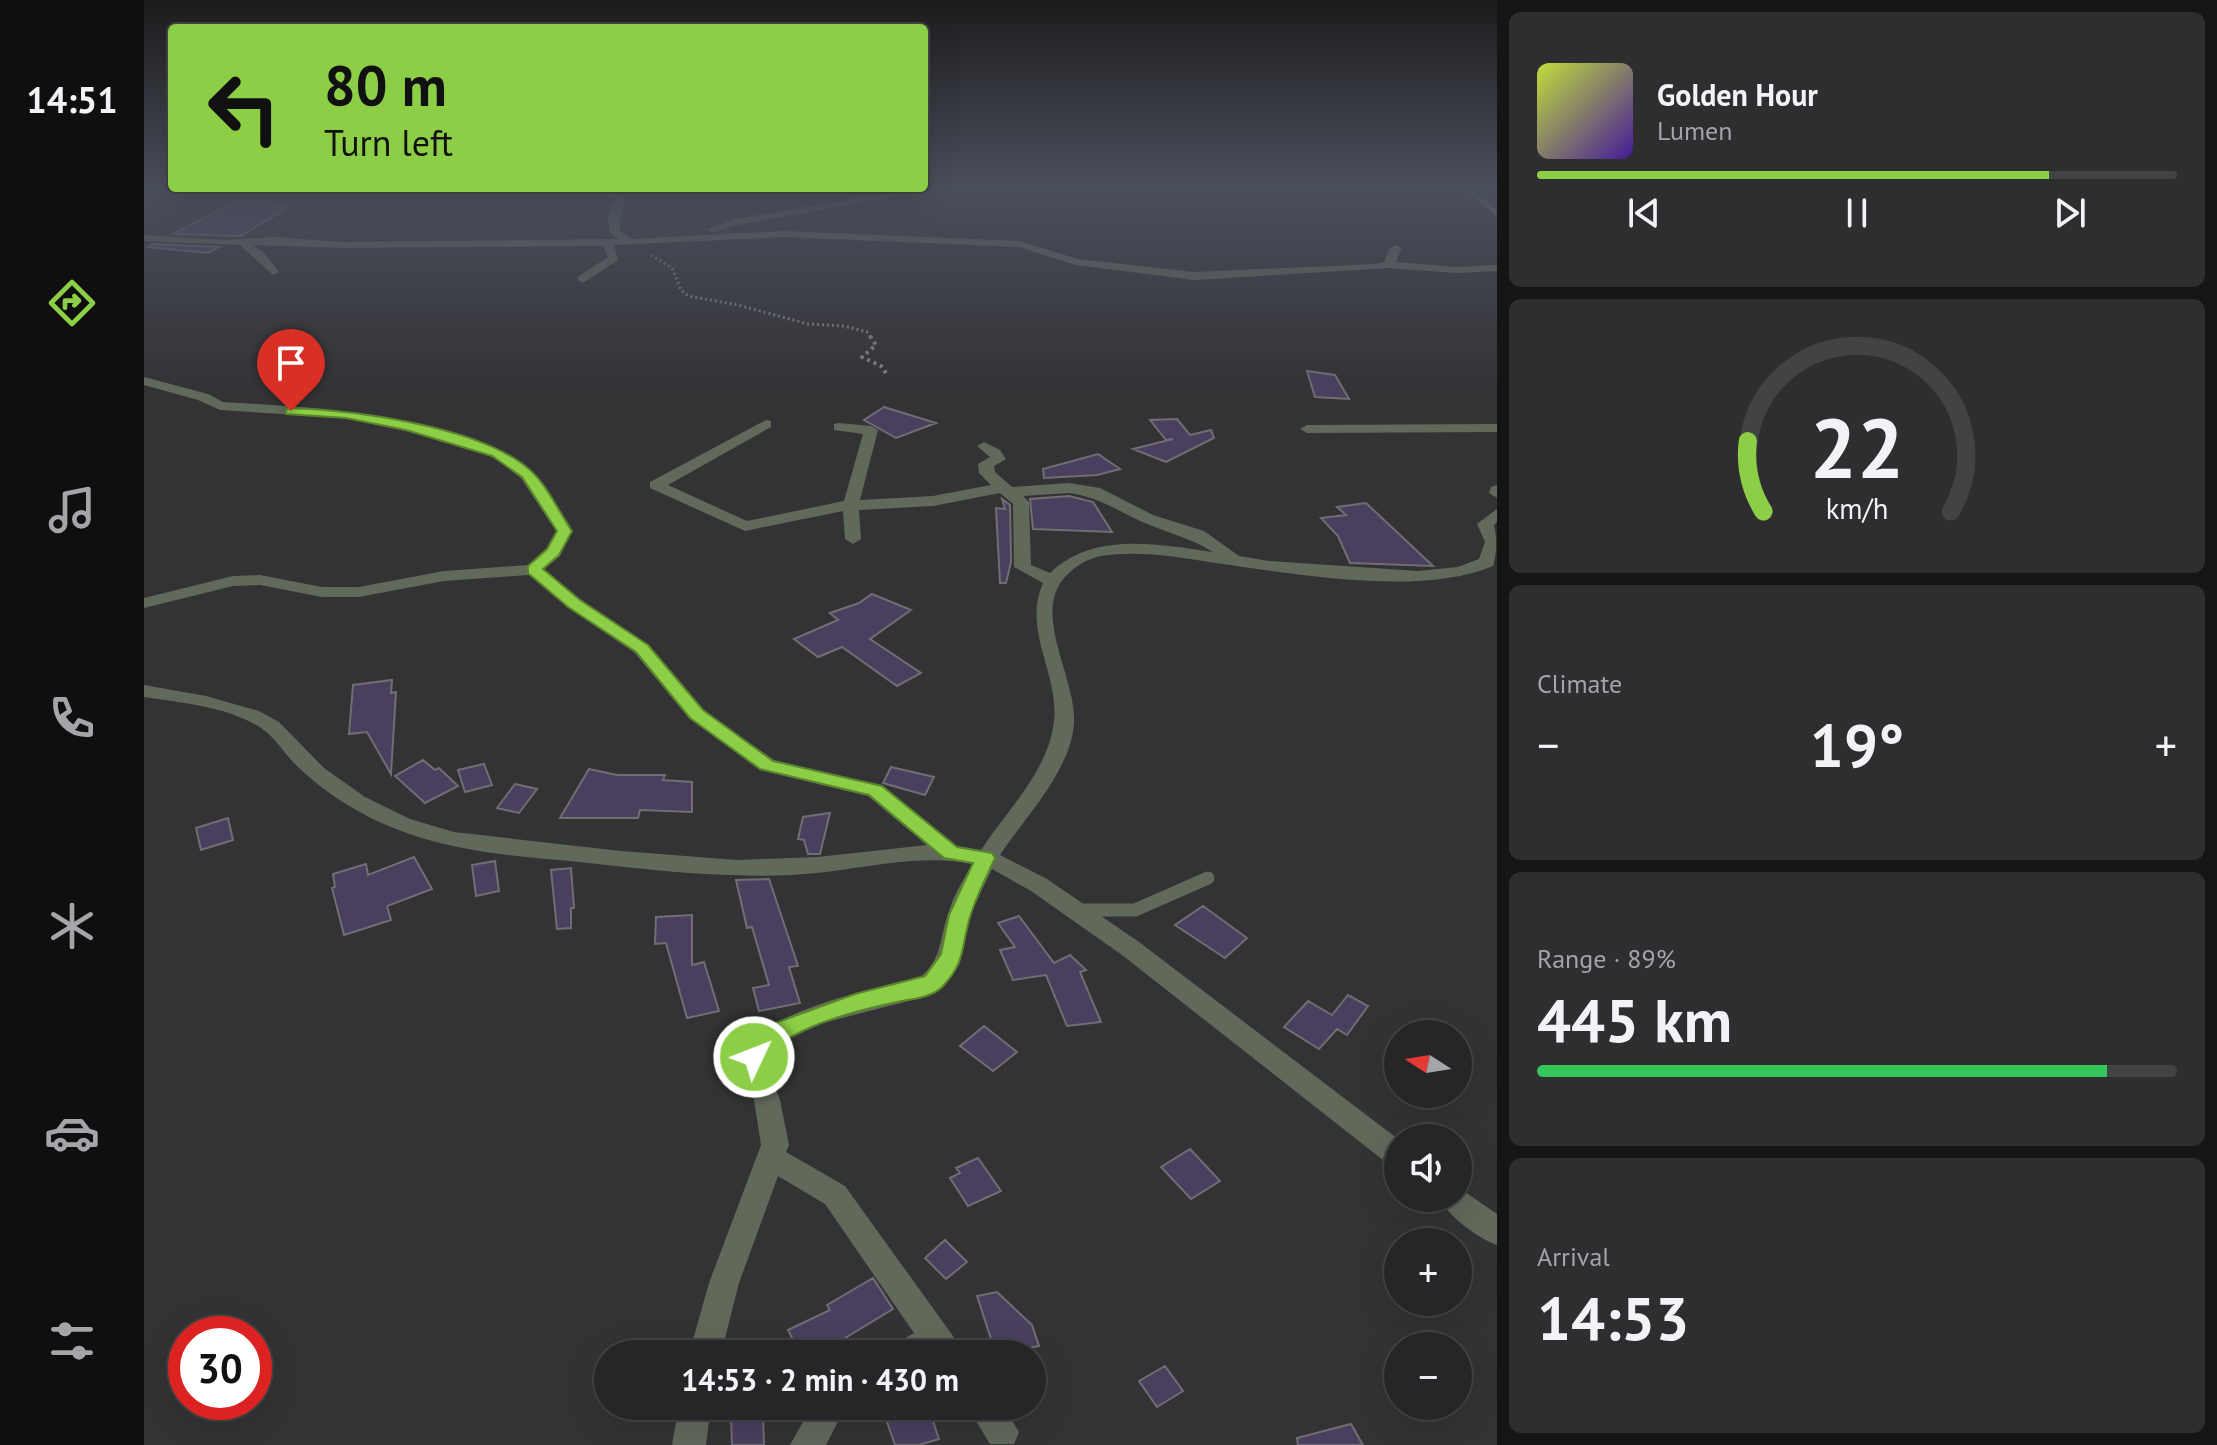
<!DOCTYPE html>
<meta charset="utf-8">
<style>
:root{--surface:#262628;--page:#2e2e30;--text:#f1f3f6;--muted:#a4a5a8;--line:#424345;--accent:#8cce45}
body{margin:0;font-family:"PT Sans",sans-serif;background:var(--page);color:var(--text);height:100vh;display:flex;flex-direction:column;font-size:30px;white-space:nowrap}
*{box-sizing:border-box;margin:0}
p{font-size:26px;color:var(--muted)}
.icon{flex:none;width:44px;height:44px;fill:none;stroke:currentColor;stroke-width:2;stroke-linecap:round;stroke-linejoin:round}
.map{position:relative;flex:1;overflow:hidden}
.sheet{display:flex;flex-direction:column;gap:12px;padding:12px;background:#151516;width:720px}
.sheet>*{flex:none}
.hud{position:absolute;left:24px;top:24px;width:760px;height:168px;border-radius:8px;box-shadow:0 8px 32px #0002,0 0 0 2px var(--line);background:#8cce45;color:#111;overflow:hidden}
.needle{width:52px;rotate:282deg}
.fabs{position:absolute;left:1240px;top:1020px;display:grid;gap:16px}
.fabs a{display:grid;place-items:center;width:88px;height:88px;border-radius:50%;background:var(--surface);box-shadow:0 8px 32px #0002,0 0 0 2px var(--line);font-size:40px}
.speed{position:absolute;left:24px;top:1316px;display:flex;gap:16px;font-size:40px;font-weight:700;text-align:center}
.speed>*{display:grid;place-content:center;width:104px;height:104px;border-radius:50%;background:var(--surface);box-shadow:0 8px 32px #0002,0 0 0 2px var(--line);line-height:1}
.speed .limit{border:12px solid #d22;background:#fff;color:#111}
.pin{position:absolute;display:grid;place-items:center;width:68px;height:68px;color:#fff;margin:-82px -34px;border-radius:50% 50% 50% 0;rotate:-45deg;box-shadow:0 0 8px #0007}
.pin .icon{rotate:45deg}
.me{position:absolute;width:88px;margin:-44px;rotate:47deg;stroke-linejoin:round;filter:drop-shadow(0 0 6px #0008)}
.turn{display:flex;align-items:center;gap:28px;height:168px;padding:0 24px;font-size:36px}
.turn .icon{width:104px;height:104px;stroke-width:2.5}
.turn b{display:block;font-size:56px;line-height:68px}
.big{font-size:60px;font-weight:600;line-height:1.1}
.sheet .tile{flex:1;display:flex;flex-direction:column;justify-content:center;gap:12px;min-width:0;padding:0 28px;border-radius:12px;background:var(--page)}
.sheet .dial{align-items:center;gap:0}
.dial svg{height:208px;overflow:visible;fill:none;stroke:var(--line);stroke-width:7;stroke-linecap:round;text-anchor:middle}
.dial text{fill:var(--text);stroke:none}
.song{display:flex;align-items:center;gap:24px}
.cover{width:96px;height:96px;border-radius:12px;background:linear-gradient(135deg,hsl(70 70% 55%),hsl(260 70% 35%))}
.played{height:8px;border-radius:4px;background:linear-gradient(90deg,var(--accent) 80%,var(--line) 80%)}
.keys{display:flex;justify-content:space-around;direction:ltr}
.heat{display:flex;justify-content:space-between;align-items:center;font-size:44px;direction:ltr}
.charge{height:12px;border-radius:6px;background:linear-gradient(90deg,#34c759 89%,var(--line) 0)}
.trip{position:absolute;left:450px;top:1340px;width:452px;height:80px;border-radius:40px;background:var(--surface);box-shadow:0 8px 32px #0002,0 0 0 2px var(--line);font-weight:600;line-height:80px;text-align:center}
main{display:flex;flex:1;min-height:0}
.menu{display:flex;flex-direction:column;width:144px;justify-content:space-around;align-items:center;background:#0f0f10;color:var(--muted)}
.menu .icon{width:56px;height:56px}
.menu .selected{color:var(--accent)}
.menu b{font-size:36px;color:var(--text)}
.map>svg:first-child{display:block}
</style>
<main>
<nav class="menu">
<b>14:51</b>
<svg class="icon selected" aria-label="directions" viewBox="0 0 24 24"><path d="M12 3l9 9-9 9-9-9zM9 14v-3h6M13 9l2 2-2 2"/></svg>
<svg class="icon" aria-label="music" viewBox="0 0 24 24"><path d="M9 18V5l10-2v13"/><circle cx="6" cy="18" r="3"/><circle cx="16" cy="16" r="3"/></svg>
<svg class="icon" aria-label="phone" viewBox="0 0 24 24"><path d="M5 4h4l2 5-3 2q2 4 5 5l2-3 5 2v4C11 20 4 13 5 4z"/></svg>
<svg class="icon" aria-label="climate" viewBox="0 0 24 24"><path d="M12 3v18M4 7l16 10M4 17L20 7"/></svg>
<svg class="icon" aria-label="car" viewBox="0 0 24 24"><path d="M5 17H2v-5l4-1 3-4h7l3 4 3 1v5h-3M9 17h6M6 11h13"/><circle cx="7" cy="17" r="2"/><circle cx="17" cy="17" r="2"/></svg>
<svg class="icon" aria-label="filters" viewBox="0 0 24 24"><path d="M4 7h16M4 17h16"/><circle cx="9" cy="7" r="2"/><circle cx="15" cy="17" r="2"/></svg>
</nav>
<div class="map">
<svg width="1353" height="1445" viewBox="0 0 1353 1445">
<rect width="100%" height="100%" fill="#333235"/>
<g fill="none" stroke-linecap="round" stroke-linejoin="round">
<path stroke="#9289a1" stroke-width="5" d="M1324,189L1353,213"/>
</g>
<path fill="#4a3f5e" stroke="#706e72" stroke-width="2" d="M92,201L140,205L135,208H143L97,236L29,234Z
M9,244L75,247L64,253L4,247Z
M1163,371L1191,375L1205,399L1171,397Z
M740,407L792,423L752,438L720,420Z
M1033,419L1046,435L1067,430L1070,438L1022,462L989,449L1029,439L1022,440L1006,420Z
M954,454L976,469L953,475L900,478L899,469Z
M925,496L949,502L968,532L889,529L886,499Z
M858,499L866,505L867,562L862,583H856L852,508L861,509Z
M1222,503L1289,566L1206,563L1194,536L1177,518L1202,515L1193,507Z
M728,594L767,610L726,639L777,673L753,686L698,647L674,657L650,639L694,620L686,613L715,603Z
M248,680L247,693L252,692L247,774L223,732L205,734L209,685Z
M279,760L291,770L295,768L314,786L281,803L251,776Z
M340,764L348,785L321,792L314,770Z
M747,767L790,777L781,795L739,783Z
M445,769L473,775H521L519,780L548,782V812L496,810L494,818H416Z
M371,784L393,789L375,813L353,808Z
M686,813L676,854H664L660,840L654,839L659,817Z
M84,818L89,840L57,850L52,828Z
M270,857L288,889L243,906L247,920L200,935L188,888L191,887L189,874L222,864L224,875Z
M351,861L355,891L332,896L328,865Z
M427,868L430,908H427V928L413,929L407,870Z
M625,879L654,966L645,967L656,1003L615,1011L609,988L625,985L608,927L603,928L592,880Z
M1059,906L1103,938L1081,958L1031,925Z
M548,915V965L560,962L575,1011L543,1018L522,943L511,944L512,917Z
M875,916L910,963L926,955L942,970L936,972L957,1022L923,1026L902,975L869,980L856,950L871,947L854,923Z
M1204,995L1224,1006L1203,1035L1193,1029L1175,1049L1140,1027L1164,1001L1188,1015Z
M840,1026L873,1052L849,1071L816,1046Z
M1046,1149L1076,1181L1047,1199L1017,1167Z
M834,1158L857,1191L824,1206L806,1178L816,1173L812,1168Z
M801,1240L823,1262L802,1279L781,1258Z
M729,1278L749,1309L693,1343L694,1347L679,1354H656L644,1330L686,1310L683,1305Z
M853,1292L888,1325L895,1346L852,1354L833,1296Z
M1021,1366L1039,1391L1013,1407L995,1381Z
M776,1406H784L795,1439L775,1445H751L741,1416Z
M619,1415L620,1445H588L587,1417Z
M1207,1424L1219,1445H1154L1153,1438Z"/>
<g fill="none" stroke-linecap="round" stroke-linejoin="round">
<path stroke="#818083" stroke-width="3" stroke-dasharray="2 3" stroke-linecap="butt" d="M360,189V193
M507,255L528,268L537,290L544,296L594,305L664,324L700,326L723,332L727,338"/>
<path stroke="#818083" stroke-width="4" stroke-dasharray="3 4" stroke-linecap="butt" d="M726,336L732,345L718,357L737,366L742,373"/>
<path stroke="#61695b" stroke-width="13" d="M935,910H991L1064,878"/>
<path fill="#61695b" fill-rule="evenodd" d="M453,189H466L479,196C482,208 474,218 476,231L488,239L641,231L875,241L934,259L1050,272L1231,264L1240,262L1246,248L1252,245L1258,248L1252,262L1313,267L1353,265V271L1313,273L1245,268L1050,280L932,265L875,247L641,237L470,245L474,260L439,283L433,279L435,276L464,257L459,246L198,248L109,245L121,254L135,272L129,275L96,245L0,241V235L81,240L130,237L198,242L474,239L466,232L464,218L470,199Z
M751,191L755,192V196L594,225L569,232L564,229L592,219Z
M0,377L64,394L79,402C162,407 324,414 387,470C403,485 416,512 428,531L416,556L399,570L436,599L505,645L559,710L630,760L739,786L813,846L837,850C862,812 901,774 909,728C919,678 877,633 899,583L870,567L869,504L856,493L789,506L715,510L717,539L709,544L701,539L699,511L601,531L506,488V482L622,420L627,421V427L524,485L603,521L700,501L719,434L690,430V424L695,423L727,426L734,430L716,500L789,496L847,485L835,473L834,464L846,457L833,446L840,442L856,450L862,459L850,466L851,472L868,487L925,483L956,488L1009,515L1060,531L1095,556L1125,561L1274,571L1314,567L1335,559L1341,542L1333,524L1353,509V522L1350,525C1353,537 1353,554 1349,566C1276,597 1150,574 1072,563C1035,557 994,550 957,556C942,559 926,569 917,582C891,620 933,681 930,724C926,772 881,817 856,855L903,879L995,942L1254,1139V1167L1244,1164L978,955L887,891L848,869L828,910L815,965L799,987L780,997L679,1023L638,1042L625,1053L623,1066L636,1100L645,1145L642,1152L701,1186L814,1343L819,1354H748L753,1343L770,1333L681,1204L634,1176L595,1283L577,1354H545L565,1283L617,1145L610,1100L597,1066L603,1041C653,1004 713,993 773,979C799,962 795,937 805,911C810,894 820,879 828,864C768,852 707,873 647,875C576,878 506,870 435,862C393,858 350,855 309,846C251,834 197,808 154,767C141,755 132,738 117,728C83,706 38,703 0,697V685L62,696L115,711L135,722L180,768L221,797L266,819L310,832L477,851L593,860L674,857L783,845L724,796L616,770L545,718L491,653L424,607L385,575L300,581L215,597H178L116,585L89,586L0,608V598L89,576L116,575L178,587H215L300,571L384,565L403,549L412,531L377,478L348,456L307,441L202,418L76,410L54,400L0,385ZM925,493C951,496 971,509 994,520C1020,532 1045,537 1069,552C1014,544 949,531 906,573L887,565L885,502L879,496Z
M1353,424V432L1163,433L1156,429L1163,425Z
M1353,485V498L1345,493L1347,487Z
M1314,1187L1353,1214V1245C1334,1238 1304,1217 1296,1198H1314Z
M535,1406H567L562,1445H528Z
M668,1406H702L682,1445H646Z
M823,1406H859L875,1432L870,1444H846Z"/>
</g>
<linearGradient id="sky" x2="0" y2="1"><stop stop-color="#1c1c1d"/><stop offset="0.48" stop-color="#4a4f5c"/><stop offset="1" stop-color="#4a4f5c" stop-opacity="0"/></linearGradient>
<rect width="1353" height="392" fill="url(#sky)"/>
<path fill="#8cce45" stroke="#5b862d" stroke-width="2" d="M147,408C210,410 338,427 386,470C403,485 415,512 428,531L415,555L399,569L436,600L504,645L559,710L629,761L738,786L813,847L848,853L851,858C843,876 833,895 827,914C817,943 823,961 799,986C788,998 767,999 753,1002C715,1010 637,1028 618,1063L610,1066L601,1063L598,1057L604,1041L626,1025L711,994L781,976L797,954L805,915L829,863L800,858L725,795L616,769L546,718L492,652L424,607L384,573V566L403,549L413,531L378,477L348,456L262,430L202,418L142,414V409Z"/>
</svg>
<div class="fabs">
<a><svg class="needle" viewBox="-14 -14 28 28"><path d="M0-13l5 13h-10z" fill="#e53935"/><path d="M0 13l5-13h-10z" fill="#a4a5a8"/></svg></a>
<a><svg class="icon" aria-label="sound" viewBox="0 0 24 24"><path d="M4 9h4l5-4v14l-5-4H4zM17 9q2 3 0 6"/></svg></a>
<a>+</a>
<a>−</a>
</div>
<div class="speed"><div class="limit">30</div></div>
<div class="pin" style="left:147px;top:411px;background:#d93025"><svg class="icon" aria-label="arrive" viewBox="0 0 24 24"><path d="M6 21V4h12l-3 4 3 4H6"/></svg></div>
<svg class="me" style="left:610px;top:1057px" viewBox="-20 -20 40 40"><circle r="17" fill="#8cce45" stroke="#fff" stroke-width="3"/><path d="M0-11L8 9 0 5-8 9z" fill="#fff"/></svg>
<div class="trip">14:53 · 2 min · 430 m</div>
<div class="hud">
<div class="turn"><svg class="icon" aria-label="left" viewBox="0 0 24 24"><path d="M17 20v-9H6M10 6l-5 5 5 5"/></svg><div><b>80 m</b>Turn left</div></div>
</div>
</div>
<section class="sheet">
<div class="tile">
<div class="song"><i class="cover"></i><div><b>Golden Hour</b><p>Lumen</p></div></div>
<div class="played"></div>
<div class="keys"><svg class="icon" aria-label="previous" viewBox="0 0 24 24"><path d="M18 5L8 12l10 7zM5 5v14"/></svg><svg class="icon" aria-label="pause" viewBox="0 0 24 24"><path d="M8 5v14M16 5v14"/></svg><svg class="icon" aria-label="next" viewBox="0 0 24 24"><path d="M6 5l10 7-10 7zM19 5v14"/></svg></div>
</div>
<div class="tile dial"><svg viewBox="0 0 100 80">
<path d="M14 69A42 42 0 1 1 86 69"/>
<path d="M14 69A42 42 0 0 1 8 42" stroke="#8cce45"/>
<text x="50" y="56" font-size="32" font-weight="700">22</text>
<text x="50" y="72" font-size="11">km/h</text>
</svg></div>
<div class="tile"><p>Climate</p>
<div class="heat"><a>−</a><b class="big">19°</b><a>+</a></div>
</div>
<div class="tile"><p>Range · 89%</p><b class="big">445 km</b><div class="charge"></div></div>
<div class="tile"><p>Arrival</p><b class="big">14:53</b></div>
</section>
</main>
